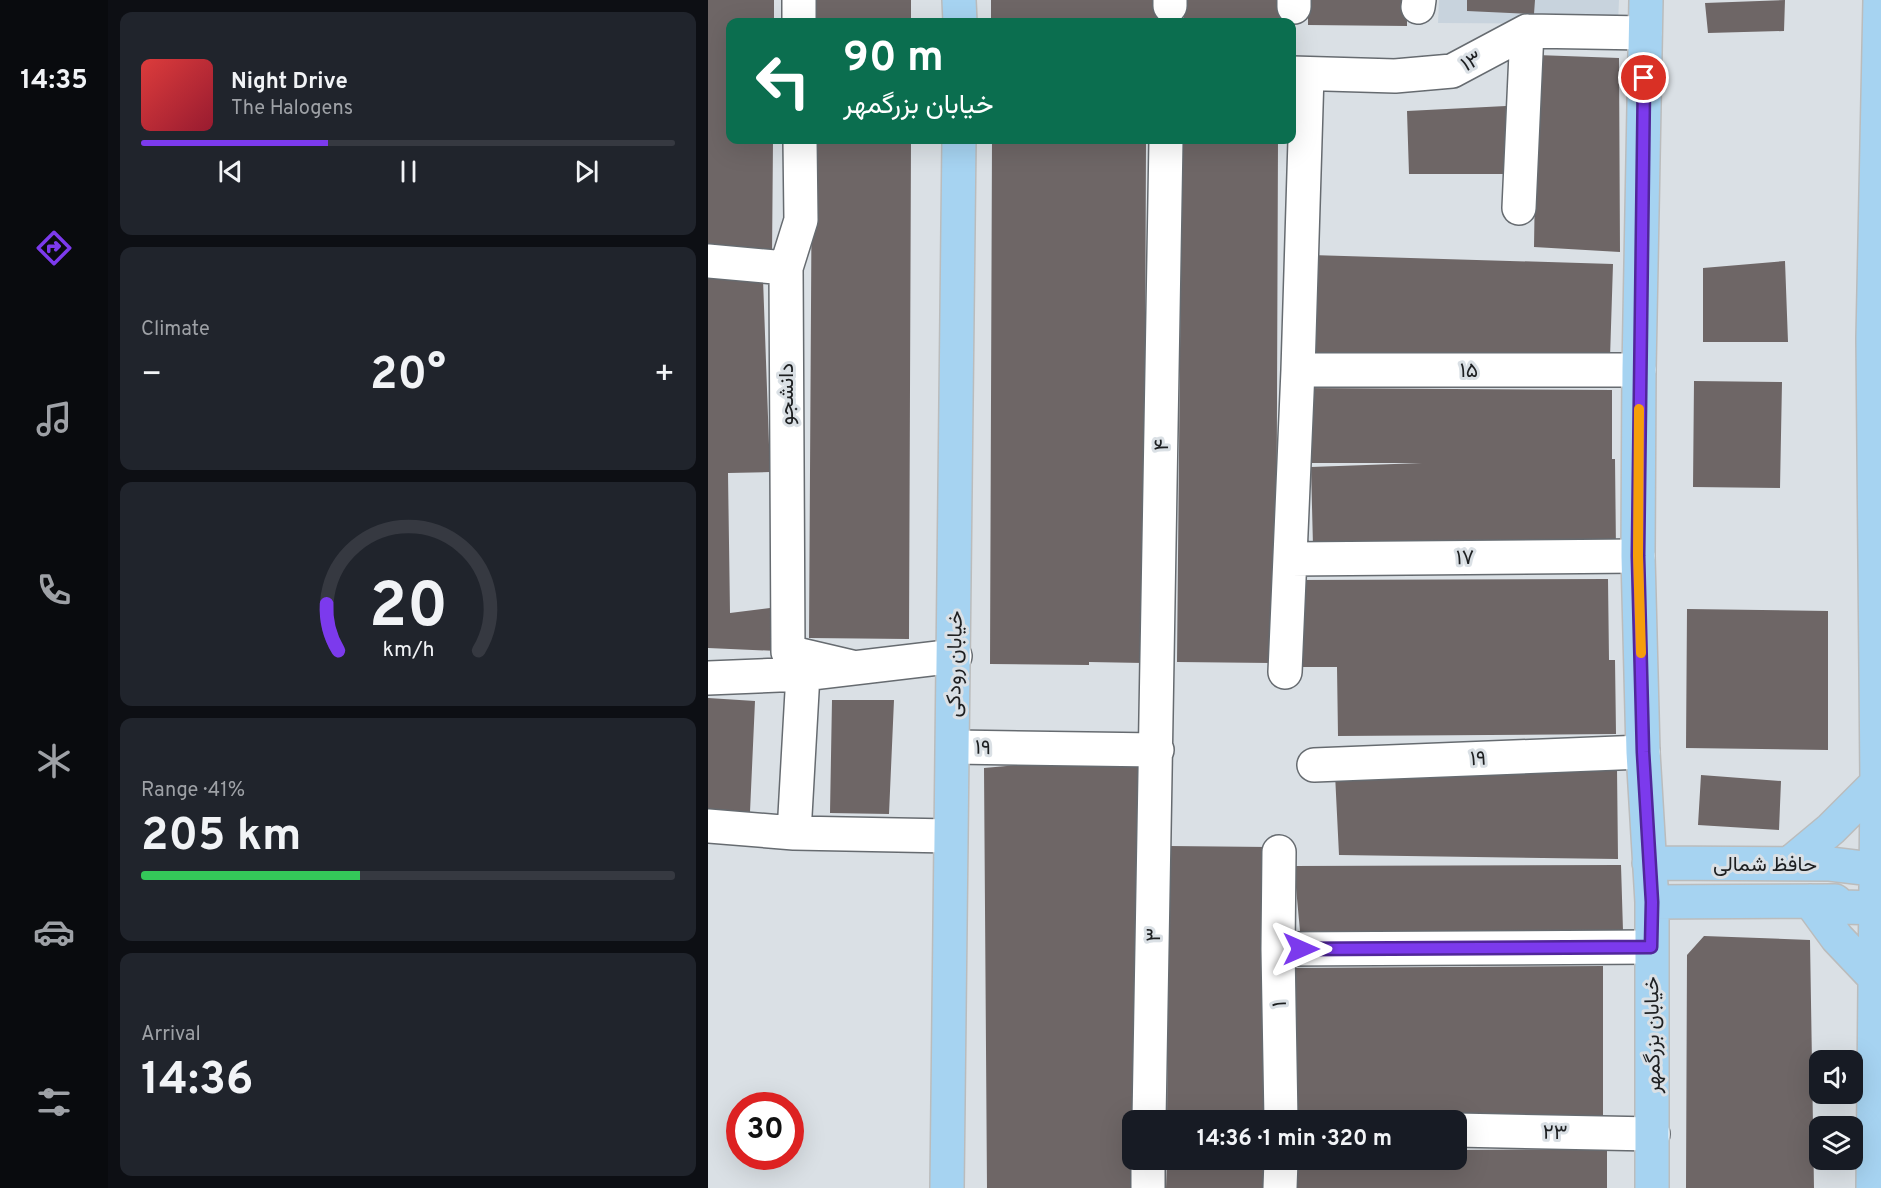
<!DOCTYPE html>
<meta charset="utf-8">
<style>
:root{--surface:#171b24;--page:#20242c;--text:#f1f3f6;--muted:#9ea1a6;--line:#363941;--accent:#7c3aed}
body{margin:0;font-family:Overpass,Vazirmatn,sans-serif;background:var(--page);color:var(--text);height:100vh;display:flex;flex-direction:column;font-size:22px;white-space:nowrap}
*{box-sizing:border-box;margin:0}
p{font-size:20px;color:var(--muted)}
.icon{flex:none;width:33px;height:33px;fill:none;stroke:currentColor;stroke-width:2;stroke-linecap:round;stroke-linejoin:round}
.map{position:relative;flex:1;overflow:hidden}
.side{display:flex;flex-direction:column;gap:12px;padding:12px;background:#0d0f14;width:600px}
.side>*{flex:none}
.top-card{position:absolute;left:18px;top:18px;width:570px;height:126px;border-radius:12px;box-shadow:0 6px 24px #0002;background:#0b6e4f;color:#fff;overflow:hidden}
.controls{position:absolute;left:1101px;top:1050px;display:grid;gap:12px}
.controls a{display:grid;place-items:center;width:54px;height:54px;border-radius:12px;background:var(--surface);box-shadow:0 6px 24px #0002;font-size:30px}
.speed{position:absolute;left:18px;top:1092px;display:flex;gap:12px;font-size:30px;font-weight:700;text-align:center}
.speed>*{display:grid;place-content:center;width:78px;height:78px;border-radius:50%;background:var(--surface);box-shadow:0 6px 24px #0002;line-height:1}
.speed .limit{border:9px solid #d22;background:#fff;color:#111}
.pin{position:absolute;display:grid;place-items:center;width:51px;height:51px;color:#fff;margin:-26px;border:3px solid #fff;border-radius:50%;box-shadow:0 2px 6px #0007}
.me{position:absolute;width:66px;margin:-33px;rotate:90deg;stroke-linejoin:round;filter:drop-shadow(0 0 4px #0008)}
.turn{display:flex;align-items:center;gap:21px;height:126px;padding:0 18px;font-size:27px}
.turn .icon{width:78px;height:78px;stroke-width:2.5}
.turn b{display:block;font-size:42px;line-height:51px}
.big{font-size:45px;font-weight:700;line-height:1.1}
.side .tile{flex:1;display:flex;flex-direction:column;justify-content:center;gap:9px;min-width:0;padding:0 21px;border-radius:12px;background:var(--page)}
.side .dial{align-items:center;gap:0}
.dial svg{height:156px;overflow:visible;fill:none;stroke:var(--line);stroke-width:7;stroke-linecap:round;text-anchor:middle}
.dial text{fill:var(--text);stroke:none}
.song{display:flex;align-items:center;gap:18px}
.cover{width:72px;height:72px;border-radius:9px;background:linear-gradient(135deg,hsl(0 70% 55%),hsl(350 70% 35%))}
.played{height:6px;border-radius:3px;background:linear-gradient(90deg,var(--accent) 35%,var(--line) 35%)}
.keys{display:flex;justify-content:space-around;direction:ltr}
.heat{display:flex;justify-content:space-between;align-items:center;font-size:33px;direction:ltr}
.charge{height:9px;border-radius:4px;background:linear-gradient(90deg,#34c759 41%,var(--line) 0)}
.trip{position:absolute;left:414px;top:1110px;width:345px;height:60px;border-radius:12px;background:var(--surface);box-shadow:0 6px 24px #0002;font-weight:700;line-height:60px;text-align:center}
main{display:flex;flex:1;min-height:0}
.tab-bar{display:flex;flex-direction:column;width:108px;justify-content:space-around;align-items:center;background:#090b0e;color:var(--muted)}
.tab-bar .icon{width:42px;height:42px}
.tab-bar .on{color:var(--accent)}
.tab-bar b{font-size:27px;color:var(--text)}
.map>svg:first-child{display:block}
</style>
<main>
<nav class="tab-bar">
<b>14:35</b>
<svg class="icon on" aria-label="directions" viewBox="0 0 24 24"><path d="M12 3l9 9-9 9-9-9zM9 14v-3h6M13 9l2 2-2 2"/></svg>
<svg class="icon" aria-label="music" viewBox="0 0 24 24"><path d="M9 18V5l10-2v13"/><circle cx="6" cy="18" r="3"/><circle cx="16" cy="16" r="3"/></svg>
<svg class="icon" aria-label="phone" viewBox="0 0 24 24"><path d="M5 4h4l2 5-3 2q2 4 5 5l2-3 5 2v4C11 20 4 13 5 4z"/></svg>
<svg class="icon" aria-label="climate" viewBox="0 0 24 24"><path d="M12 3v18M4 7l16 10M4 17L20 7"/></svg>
<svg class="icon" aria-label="car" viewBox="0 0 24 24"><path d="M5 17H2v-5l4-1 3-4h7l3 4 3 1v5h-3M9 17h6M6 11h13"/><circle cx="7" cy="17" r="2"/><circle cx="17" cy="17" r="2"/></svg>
<svg class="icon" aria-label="filters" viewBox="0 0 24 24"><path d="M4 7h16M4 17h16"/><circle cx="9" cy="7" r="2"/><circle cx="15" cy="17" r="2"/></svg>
</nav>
<section class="side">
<div class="tile">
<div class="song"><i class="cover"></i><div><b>Night Drive</b><p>The Halogens</p></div></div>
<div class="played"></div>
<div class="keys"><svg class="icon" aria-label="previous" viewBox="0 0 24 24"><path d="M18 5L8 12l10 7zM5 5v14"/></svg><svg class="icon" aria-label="pause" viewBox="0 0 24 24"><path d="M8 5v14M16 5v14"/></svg><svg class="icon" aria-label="next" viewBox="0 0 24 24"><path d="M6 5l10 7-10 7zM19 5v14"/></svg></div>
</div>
<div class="tile"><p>Climate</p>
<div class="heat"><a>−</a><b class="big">20°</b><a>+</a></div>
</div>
<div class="tile dial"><svg viewBox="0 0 100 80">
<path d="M14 69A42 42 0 1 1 86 69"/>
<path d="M14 69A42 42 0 0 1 8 45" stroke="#7c3aed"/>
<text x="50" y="56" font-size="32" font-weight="700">20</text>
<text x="50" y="72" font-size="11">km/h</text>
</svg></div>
<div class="tile"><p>Range · 41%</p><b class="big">205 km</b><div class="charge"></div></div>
<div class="tile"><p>Arrival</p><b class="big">14:36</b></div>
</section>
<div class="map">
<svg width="1173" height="1188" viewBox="0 0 1173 1188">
<rect width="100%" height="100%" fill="#dae0e5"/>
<path fill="#c8d3dd" d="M731,0H911L910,24L730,23Z"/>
<path fill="#6e6666" d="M0,0H66V22H22V140H65L64,257H0Z
M104,0H203V22H104Z
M283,0H451V22H283Z
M476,0H575V20L476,19Z
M600,0H699V26L600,25Z
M759,0H827L826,14L759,11Z
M1077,0L1076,31L1000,33L997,3Z
M829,55L911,58L912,252L826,247Z
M798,106L797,174H701L699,111Z
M104,140H203L201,639L101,638Z
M284,140H438L436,663L381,662V665L282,664Z
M474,140H570L568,663L469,662Z
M603,255L905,264L902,358L601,361Z
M1077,261L1080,342H995V268Z
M0,274L55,279L62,472L20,473L22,613L70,607L69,651L0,648Z
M986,381L1074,382L1072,488L985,487Z
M598,388L904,390V459H907L908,550L605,546L603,467L714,463H596Z
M900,579L901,660H907L908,734L630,736L629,667H591L590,580Z
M979,609L1120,611V750L978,748Z
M0,698L47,701L42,812L0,809Z
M124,700H186L181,814L122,813Z
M346,762L434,764L422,1188H279L276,768Z
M909,768L910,859L631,855L627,774Z
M993,775L1073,781L1071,830L990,825Z
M461,846L561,847L558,1120H459Z
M913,865L915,931H592L586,866Z
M996,936L1102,940L1106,1188H978L979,955Z
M895,966V1117L577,1119V968Z
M899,1149V1188H581V1160H748V1150Z
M459,1160H558V1188H458Z"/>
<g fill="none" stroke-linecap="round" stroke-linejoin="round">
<defs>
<path id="minor" d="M91,0V22
M462,6V0
M586,7V0
M710,7L711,0
M584,73L687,76L744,71L819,31L937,33
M92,140L93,220L78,268L80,652L144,667
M811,208L819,31
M0,261L78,268
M590,370H931
M583,559L930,556
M577,672L590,370L599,74
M0,678L95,674L247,656
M246,747L449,750
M606,765L935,752
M0,826L86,833L242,836
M86,833L95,674
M571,852L570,949L573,1120
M570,949L943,947
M441,1120L458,140
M748,1130L945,1134
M440,1188V1160
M572,1188L573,1160"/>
<path id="major" d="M251,0L252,22
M938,0L931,370L930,556L935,752L944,902V1188
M941,863L1122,864L1173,870
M1081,864L1123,829L1169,783
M1102,901L1129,938L1167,978
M944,902L1127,901L1134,907L1173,908
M239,1188L251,140
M1165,1188L1169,783L1165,338L1172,0"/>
</defs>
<use href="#minor" stroke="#666b70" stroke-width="36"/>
<use href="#major" stroke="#bbbcbc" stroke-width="36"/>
<use href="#minor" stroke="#fff" stroke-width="33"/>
<use href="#major" stroke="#a6d3f1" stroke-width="33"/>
</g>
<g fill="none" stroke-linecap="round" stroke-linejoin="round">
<defs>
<path id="route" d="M593,949L943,947L944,902L935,752L930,556L936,78"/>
</defs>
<use href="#route" stroke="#51269a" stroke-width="15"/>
<use href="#route" stroke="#7c3aed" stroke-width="10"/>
<path stroke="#f59e0b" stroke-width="10" d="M931,409L930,556L933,653"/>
</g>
<g text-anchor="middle" stroke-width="6" stroke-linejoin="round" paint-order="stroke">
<g font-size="21" fill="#1d1f21" stroke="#dae0e5">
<text transform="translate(763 61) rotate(-29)" y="7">۱۳</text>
<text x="761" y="377">۱۵</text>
<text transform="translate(78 394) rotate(-90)" y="7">دانشجو</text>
<text transform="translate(453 445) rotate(-89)" y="7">۴</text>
<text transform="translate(757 557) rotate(-1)" y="7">۱۷</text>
<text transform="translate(246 664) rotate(-89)" y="7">خیابان رودکی</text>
<text transform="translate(275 747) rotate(1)" y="7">۱۹</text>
<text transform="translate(770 758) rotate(-2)" y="7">۱۹</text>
<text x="1057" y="871">حافظ شمالی</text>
<text transform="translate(445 935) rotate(-89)" y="7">۳</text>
<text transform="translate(571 1004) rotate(-91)" y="7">۱</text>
<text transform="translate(944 1035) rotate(-91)" y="7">خیابان بزرگمهر</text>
<text transform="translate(847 1132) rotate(1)" y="7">۲۳</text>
</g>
</g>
</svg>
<div class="controls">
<a><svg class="icon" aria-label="sound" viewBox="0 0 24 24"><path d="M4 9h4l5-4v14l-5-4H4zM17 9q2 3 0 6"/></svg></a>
<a><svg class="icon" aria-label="layers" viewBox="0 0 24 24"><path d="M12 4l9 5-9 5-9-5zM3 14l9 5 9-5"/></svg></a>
</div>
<div class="speed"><div class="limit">30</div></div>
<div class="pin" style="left:936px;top:78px;background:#d93025"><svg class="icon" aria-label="arrive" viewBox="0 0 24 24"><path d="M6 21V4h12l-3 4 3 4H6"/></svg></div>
<svg class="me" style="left:593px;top:949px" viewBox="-20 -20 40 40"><path d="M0-17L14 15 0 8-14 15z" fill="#7c3aed" stroke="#fff" stroke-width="4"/></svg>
<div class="trip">14:36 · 1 min · 320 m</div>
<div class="top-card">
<div class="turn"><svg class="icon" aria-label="left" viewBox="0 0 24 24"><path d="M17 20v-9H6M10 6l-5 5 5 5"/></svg><div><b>90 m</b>خیابان بزرگمهر</div></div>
</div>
</div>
</main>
